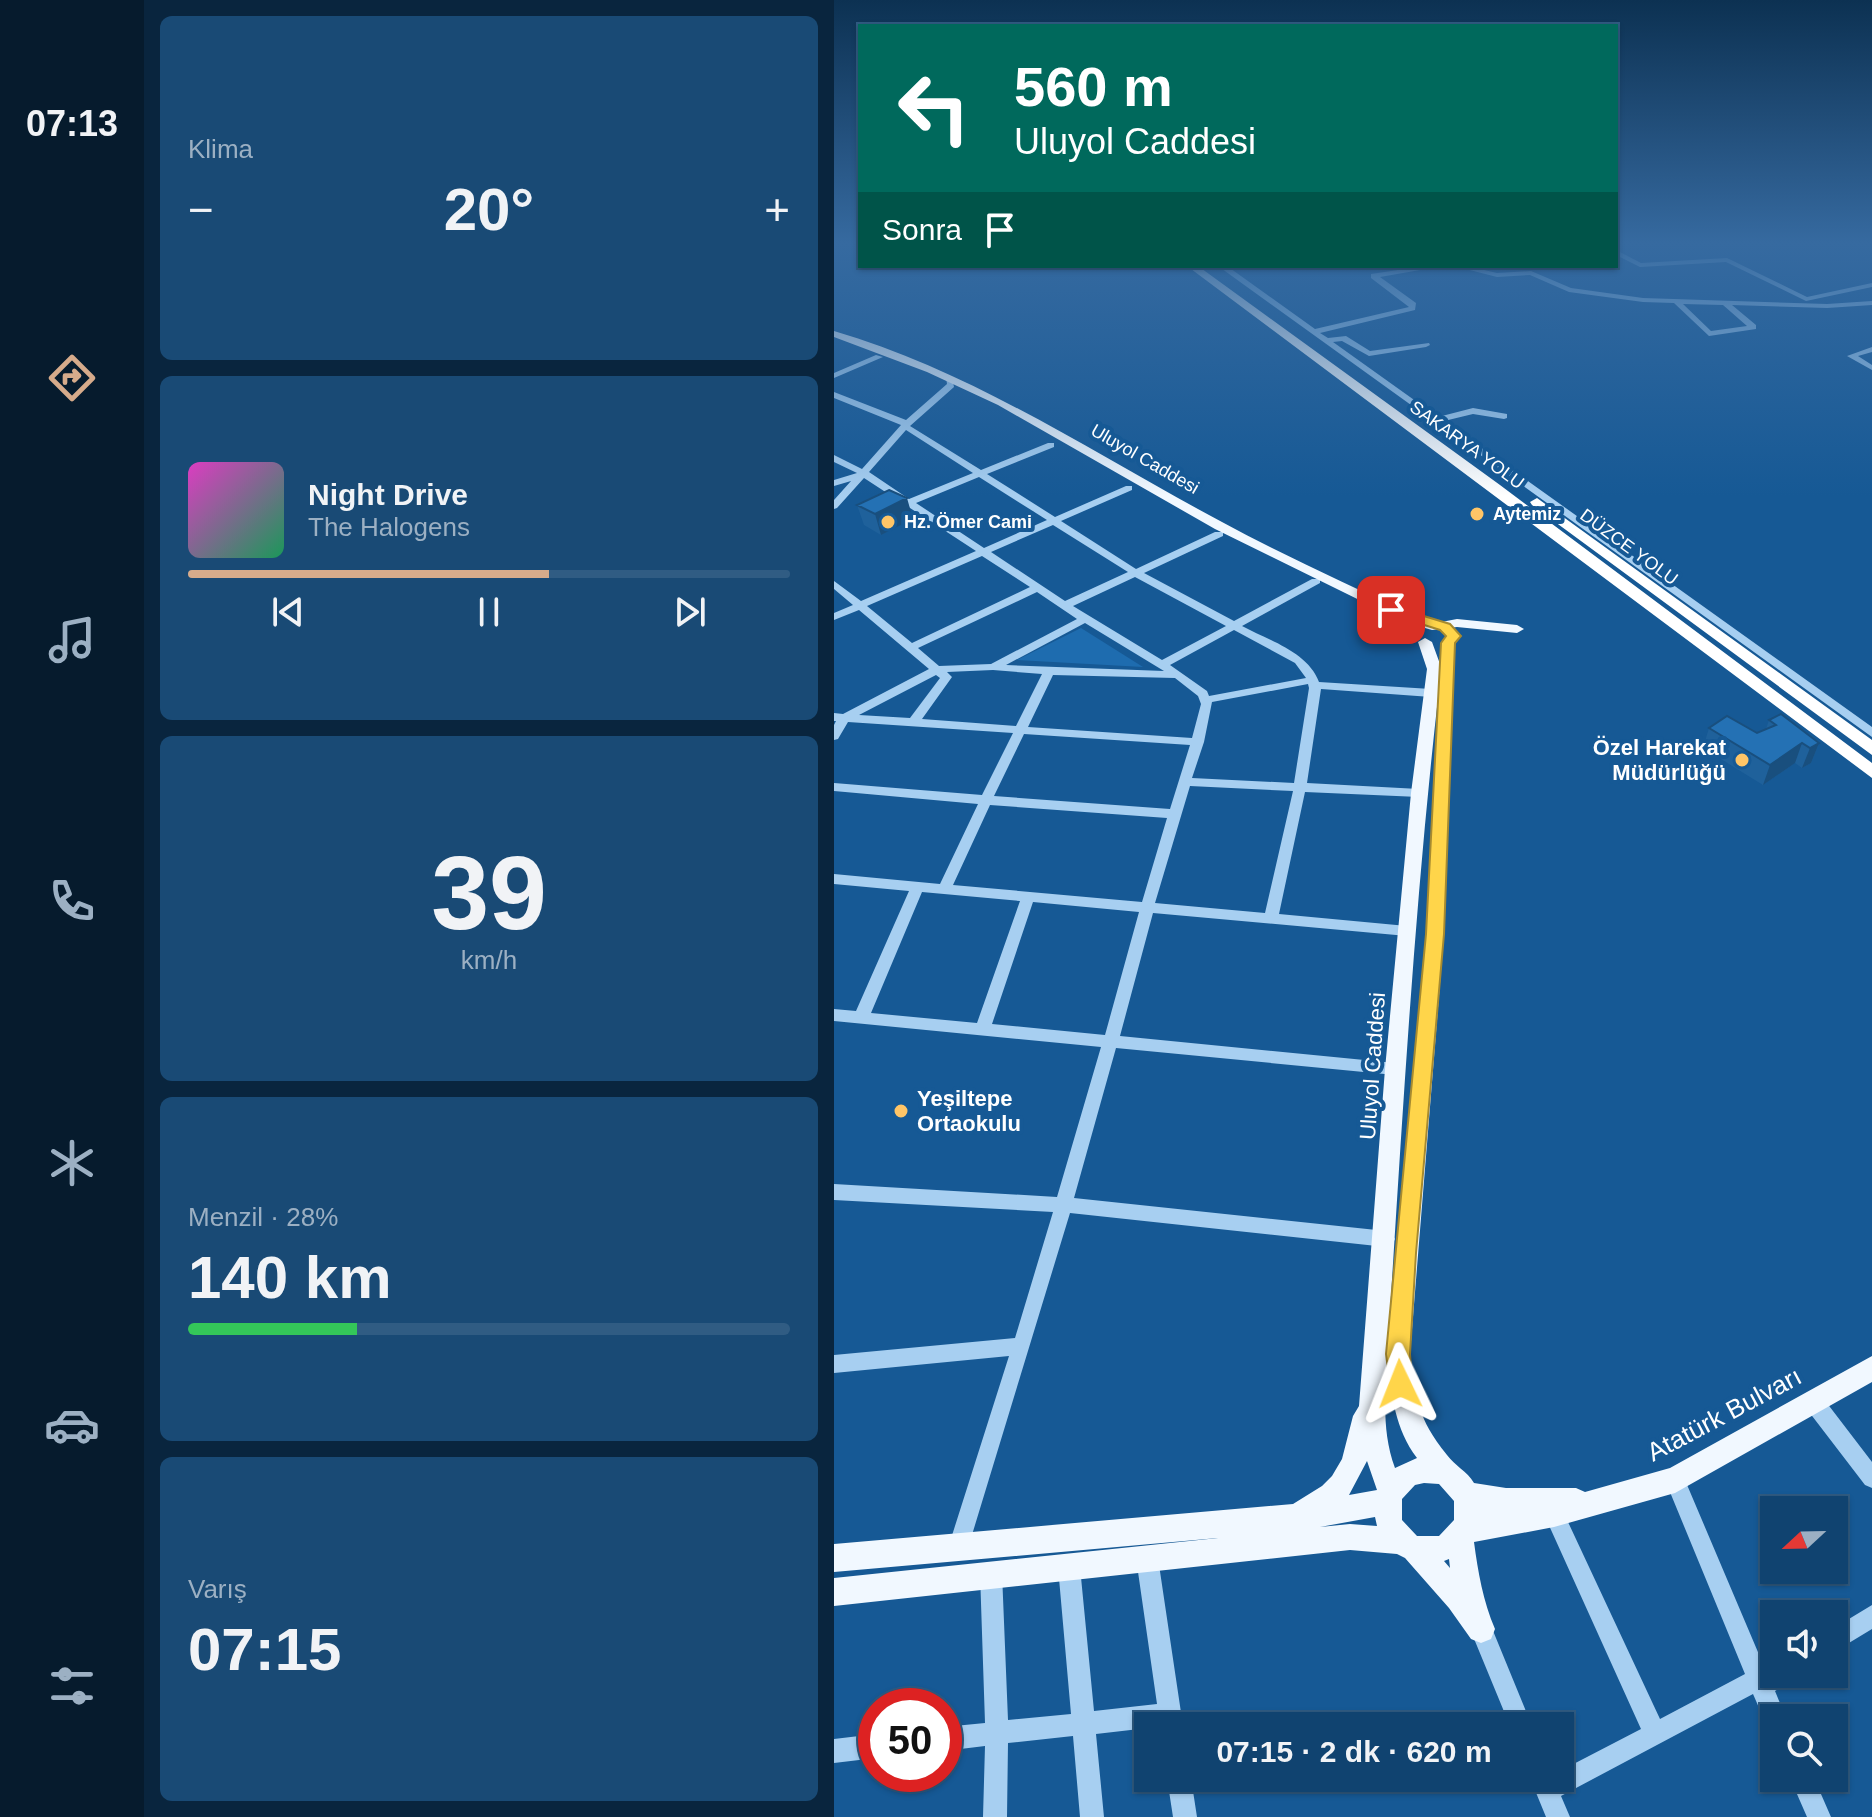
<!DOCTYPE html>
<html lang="tr">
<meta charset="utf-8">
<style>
:root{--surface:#104370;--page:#194a75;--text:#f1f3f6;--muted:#9cb0c3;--line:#305c83;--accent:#d6ab8b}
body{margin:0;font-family:Arial,sans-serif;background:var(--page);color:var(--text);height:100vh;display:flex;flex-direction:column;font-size:30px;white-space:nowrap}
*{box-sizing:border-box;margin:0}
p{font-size:26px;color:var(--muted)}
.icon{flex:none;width:44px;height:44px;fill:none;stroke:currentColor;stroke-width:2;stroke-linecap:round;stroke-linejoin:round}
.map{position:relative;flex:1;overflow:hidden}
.side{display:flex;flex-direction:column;gap:16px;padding:16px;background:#09253e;width:690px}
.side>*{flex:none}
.hud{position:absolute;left:24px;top:24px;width:760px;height:244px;border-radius:0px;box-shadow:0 2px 6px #0004,0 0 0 2px var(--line);background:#00695c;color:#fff;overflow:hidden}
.needle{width:52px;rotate:248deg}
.controls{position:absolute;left:926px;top:1496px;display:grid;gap:16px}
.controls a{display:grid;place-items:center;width:88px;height:88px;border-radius:0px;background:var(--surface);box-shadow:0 2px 6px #0004,0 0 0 2px var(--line);font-size:40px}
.speed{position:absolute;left:24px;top:1688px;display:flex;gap:16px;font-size:40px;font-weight:700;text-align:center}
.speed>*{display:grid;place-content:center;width:104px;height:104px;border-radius:50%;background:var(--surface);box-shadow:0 2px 6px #0004,0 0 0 2px var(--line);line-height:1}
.speed .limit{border:12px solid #d22;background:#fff;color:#111}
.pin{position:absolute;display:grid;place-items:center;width:68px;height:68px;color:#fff;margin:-34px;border-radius:16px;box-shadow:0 4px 12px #0006}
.me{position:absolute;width:88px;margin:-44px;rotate:358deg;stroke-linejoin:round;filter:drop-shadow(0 0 6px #0008)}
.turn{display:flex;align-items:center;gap:28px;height:168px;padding:0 24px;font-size:36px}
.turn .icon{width:104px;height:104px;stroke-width:2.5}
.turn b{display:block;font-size:56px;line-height:68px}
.then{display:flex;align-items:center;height:76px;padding:0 24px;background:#0003;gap:16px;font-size:30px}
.big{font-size:60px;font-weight:800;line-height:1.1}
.side .card{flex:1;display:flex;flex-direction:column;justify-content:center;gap:12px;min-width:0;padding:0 28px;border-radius:12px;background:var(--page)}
.side .dial{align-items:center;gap:0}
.dial b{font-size:104px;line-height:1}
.song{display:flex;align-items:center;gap:24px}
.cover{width:96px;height:96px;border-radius:12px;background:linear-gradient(135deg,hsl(310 70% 55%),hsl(150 70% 35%))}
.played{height:8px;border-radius:4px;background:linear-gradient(90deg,var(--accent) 60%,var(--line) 60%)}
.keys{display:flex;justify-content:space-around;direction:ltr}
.heat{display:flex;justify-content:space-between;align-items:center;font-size:44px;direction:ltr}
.charge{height:12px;border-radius:6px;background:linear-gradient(90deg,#34c759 28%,var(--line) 0)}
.trip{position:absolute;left:300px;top:1712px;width:440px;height:80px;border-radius:0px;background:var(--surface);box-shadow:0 2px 6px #0004,0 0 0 2px var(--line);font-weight:800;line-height:80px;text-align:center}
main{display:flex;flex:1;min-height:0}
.tab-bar{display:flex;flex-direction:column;width:144px;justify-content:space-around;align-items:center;background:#061b2d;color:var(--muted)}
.tab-bar .icon{width:56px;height:56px}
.tab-bar .current{color:var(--accent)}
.tab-bar b{font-size:36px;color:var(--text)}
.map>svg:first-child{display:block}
</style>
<main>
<nav class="tab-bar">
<b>07:13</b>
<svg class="icon current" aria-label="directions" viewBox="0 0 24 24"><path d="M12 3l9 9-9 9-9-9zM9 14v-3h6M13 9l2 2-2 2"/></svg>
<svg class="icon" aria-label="music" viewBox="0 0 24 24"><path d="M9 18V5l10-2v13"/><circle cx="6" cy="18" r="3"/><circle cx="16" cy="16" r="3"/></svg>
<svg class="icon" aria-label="phone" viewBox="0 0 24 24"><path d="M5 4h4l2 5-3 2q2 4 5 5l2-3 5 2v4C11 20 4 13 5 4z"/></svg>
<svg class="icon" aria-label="climate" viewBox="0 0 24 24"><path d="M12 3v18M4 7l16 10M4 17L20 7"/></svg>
<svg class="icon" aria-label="car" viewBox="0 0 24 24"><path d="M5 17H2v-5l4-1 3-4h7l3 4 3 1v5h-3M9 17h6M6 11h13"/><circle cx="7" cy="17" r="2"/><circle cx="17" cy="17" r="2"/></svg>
<svg class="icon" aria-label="filters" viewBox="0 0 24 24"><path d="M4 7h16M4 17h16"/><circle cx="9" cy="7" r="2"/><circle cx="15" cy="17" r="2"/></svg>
</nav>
<section class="side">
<div class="card"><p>Klima</p>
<div class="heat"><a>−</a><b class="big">20°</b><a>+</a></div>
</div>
<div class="card">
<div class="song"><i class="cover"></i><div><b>Night Drive</b><p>The Halogens</p></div></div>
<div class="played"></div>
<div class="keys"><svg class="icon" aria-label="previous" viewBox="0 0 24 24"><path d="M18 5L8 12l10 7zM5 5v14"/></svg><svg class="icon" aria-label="pause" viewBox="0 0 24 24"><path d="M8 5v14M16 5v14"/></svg><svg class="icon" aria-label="next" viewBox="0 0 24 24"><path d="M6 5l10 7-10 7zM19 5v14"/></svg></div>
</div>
<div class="card dial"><b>39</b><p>km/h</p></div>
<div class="card"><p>Menzil · 28%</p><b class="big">140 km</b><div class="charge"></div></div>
<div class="card"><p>Varış</p><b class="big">07:15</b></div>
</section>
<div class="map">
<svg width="1038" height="1817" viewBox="0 0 1038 1817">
<rect width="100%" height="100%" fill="#165995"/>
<path fill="#1e6caf" d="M247,628L309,667L183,660Z"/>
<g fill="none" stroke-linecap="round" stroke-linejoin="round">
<path fill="#a7cff1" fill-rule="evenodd" d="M782,250L807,263L893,258L973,297L1038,283V287L972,301L892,262L806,267L782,255Z
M384,266H393L481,329L575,307L537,278V274L591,266H609L546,277L582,303L581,310L486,333L494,338L512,336L536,351L595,343L596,345L592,347L535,356L508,341L499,342L604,417L639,408L673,414V418L670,419L639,414L610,421L1038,727V737Z
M620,266H633L663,273L697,271L737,288L809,298L993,304L1038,301V305L993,308L898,305L922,325V329L875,336L840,303L809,302L735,292L696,275L663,277ZM849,304L889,305L913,326L877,331Z
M1038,347V352L1024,356L1038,365V370L1013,356Z
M42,355L49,357L0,378V373Z
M112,377H118L120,387L76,426L147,470L214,443H220V447L153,474L221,517L292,486H298V490L227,521L302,569L381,532H389V536L310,573L400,621L478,579H486V583L408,626C434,640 474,652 485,682L597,689L603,693L597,697L487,689L473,783L585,789L591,793L585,797L471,792L445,914L573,926L578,927L580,931L578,935L573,936L319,913L286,1036L561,1063L567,1064L569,1069L567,1074L561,1075L282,1048L240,1198L552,1231L558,1233L561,1239L558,1245L552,1247L236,1213L134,1548L131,1555L124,1558L117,1555L114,1548L175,1356L0,1373V1355L181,1338L219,1212L0,1200V1184L223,1197L267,1047L0,1021V1009L22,1011L75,891L0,884V874L106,884L144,804L0,791V783L148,795L179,733L14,722L4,739L0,740V725L2,721H0V713L9,714L95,669L25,610L0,620V613L19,605L0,589V581L27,601L142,551L30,478L3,508L0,509V500L17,481L0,486V480L23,473L0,462V455L28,469L67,425L0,398V392L72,420L113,384ZM72,430L139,473L75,499L35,472ZM145,477L213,520L150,548L82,503ZM219,525L294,572L231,601L157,552ZM148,556L196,587L78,643L33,606ZM301,577L392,626L328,660L239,606ZM203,592L243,619L157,664L105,666L84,648ZM251,623L330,671L172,665ZM400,630L461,663L472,678L375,696L373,691L336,665ZM159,670L208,674L182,726L88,719L118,677L113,672ZM102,675L106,678L76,718L25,715ZM219,675L341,678L364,696L367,704L358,738L194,727ZM474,684L475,688L460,783L358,778L370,742L378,702ZM190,734L356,745L336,809L160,796ZM356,786L459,791L431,913L321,903ZM156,805L333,818L308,902L119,885ZM88,892L186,901L143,1023L37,1013ZM199,902L305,912L271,1035L158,1024Z
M979,1391L986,1394L1038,1462V1488L1031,1485L972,1408L969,1401L972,1394Z
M841,1470L848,1473L932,1671L940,1666V1674H959L956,1682L941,1691L952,1718H940V1729L933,1726L919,1694L727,1796L736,1817H712L696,1778H726V1771L807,1729L713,1521L710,1514L713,1507L720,1504L727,1507L826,1719L911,1674L831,1480L834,1473Z
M313,1547L320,1551L324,1558L349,1726H314V1728L262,1734L270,1817H246L239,1736L174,1743L173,1817H149L151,1746L110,1751V1727L151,1723L146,1573L149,1565L157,1562L165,1565L168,1573L174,1720L237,1714L224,1567L228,1560L235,1556L242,1560L246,1567L260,1711L323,1704L302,1558L306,1551Z
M1038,1605V1629L1000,1652V1628Z
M647,1618L655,1621L698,1726H676L636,1629L639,1621Z
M42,1734V1758L0,1763V1739Z
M333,1778H357L363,1817H339Z
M956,1778H980L997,1817H973Z"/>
<path fill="#f1f8ff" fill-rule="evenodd" d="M0,331C140,372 260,454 388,522C450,556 516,585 580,616L602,623L623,619L683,625L690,629L683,633L623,627L598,630L570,622L381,529L164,405L93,372L0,337Z
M591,638L598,642L606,664L609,640H619L621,643L610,934L576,1354C584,1402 582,1416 613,1455C621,1466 633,1471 640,1483L672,1488H742L751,1492L836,1468L1038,1356V1382L841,1493L720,1527L640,1542C644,1572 649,1601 661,1629L657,1639L647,1643L637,1639L615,1608L571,1558L563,1554L516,1550L0,1606V1578L384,1538L0,1572V1544L459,1504L488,1486L498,1476L508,1459L519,1416L525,1406L551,1069L577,793L593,669L584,642ZM604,698L592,934L556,1311C569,1106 581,902 604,698ZM553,1361C558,1396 561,1429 583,1458L561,1468C548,1433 551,1398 553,1361ZM533,1461L543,1490L515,1495ZM590,1483L605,1484L620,1501V1520L605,1536H583L568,1520V1499L581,1485ZM541,1517L543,1526L516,1524L486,1527ZM615,1559L616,1568L610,1561Z"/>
<path fill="#fff" fill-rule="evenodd" d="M353,266H364L666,485L1038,763V778Z
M703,498L1038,740V755L698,505L696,502Z"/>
</g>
<path fill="#1f619b" d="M23,505L79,519L47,535L30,525Z
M935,720L985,743L977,763L968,768L961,763L929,785L869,748L875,728L923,733L932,729Z"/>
<path fill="#194f7e" d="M73,498L79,519L47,535L41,514Z
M968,743L961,763L929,785L936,765Z
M985,743L977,763L968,768L976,748Z"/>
<path fill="#2471b4" stroke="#194f7e" stroke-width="2" d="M55,490L73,498L41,514L23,505Z
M947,714L985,743L976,748L968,743L936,765L875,728L893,716L923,733L942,725L935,720Z"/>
<linearGradient id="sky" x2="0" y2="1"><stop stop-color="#0c3152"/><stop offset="0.49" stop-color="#366aa0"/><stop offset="1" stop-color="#366aa0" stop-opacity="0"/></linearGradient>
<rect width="1038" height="496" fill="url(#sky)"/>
<path fill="#ffd54a" stroke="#a68a30" stroke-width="2" d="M557,606L616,624L627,636L621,643L610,934L582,1253L576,1354L578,1384L575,1393L566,1397L557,1393L552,1354L592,934L607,643L612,636L606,630L552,613L550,610Z"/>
<g fill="#ffc567" stroke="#165995" stroke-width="3">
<circle cx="643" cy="514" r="8"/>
<circle cx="54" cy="522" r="8"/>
<circle cx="908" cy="760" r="8"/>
<circle cx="67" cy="1111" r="8"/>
</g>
<g text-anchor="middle" stroke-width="8" stroke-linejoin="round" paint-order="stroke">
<g font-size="18" fill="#fff" stroke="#165995">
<text transform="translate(633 445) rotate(36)" y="6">SAKARYA YOLU</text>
<text transform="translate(311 459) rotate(30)" y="6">Uluyol Caddesi</text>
<text transform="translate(795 547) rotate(36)" y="6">DÜZCE YOLU</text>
</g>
<g font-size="18" font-weight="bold" fill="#fff" stroke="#165995" text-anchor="start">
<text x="659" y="520">Aytemiz</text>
<text x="70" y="528">Hz. Ömer Cami</text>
</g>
<g font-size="22" font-weight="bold" fill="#fff" stroke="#165995" text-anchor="end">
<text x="892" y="755">Özel Harekat<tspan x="892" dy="25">Müdürlüğü</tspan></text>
<text x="83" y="1106" text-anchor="start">Yeşiltepe<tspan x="83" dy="25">Ortaokulu</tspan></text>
</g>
<g font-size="22" fill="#fff" stroke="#165995">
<text transform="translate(538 1066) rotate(-86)" y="8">Uluyol Caddesi</text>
</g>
<g font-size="26" fill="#fff" stroke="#165995">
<text transform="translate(890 1414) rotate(-28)" y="9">Atatürk Bulvarı</text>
</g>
</g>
</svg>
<div class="controls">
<a><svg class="needle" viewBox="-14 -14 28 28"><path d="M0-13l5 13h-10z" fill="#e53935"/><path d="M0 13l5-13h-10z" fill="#9cb0c3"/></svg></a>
<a><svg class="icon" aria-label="sound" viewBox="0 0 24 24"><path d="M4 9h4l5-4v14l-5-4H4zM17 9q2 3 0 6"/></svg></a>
<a><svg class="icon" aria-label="search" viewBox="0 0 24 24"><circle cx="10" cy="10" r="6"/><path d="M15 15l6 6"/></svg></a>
</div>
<div class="speed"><div class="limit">50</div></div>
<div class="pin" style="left:557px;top:610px;background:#d93025"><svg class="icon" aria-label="arrive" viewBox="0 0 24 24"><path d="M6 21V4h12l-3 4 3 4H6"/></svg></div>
<svg class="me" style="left:566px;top:1384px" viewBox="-20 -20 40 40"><path d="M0-17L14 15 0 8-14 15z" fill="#ffd54a" stroke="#fff" stroke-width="4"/></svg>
<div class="trip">07:15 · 2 dk · 620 m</div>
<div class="hud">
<div class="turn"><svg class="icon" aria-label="left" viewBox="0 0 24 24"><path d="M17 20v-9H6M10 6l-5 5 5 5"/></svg><div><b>560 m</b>Uluyol Caddesi</div></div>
<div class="then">Sonra<svg class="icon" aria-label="arrive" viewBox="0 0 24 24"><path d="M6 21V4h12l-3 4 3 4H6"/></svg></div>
</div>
</div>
</main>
